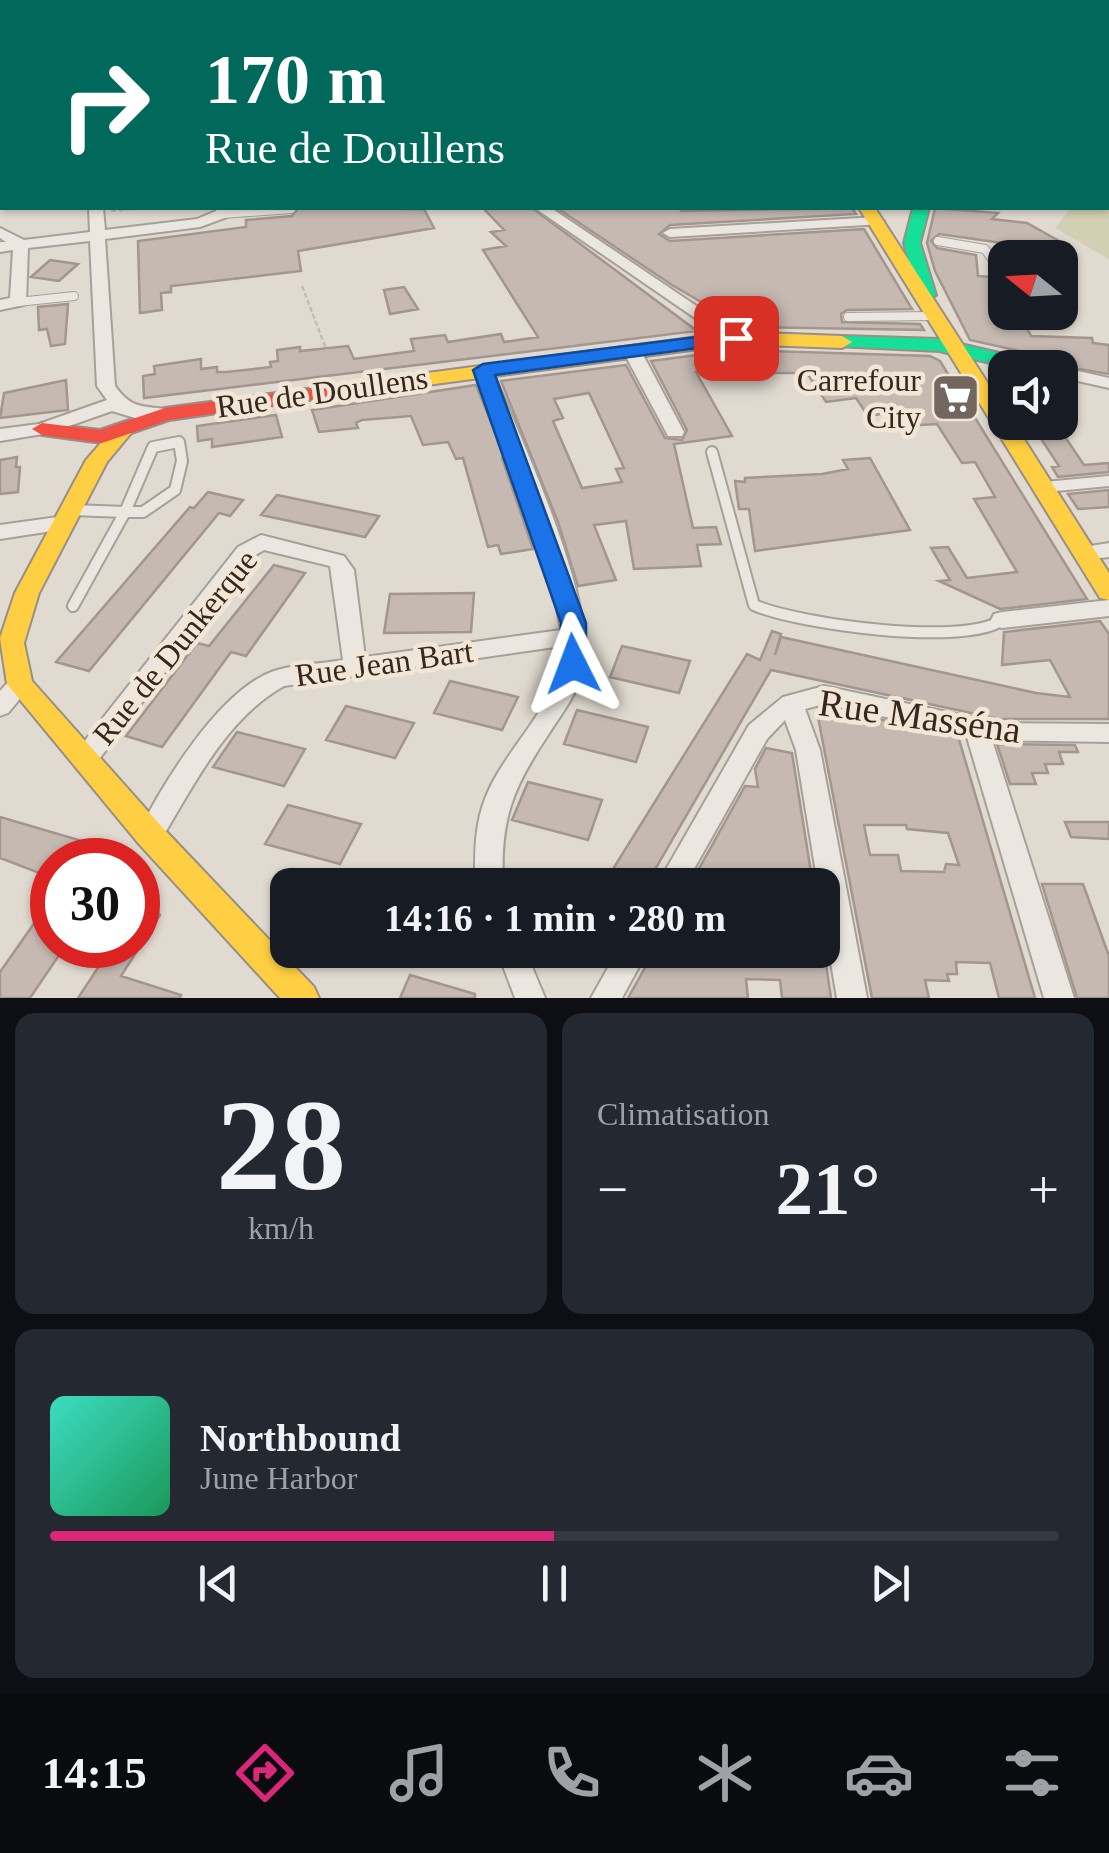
<!DOCTYPE html>
<html lang="fr">
<meta charset="utf-8">
<style>
:root{--surface:#171b24;--page:#242831;--text:#f1f3f6;--muted:#9ea1a6;--line:#363941;--accent:#db2777}
body{margin:0;font-family:Georgia,serif;background:var(--page);color:var(--text);height:100vh;display:flex;flex-direction:column;font-size:38px;white-space:nowrap}
*{box-sizing:border-box;margin:0}
p{font-size:32px;color:var(--muted)}
.icon{flex:none;width:55px;height:55px;fill:none;stroke:currentColor;stroke-width:2;stroke-linecap:round;stroke-linejoin:round}
.map{position:relative;height:998px;overflow:hidden}
.details{display:flex;flex-direction:column;gap:15px;padding:15px;background:#0d0f14;flex:1}
.details>*{flex:none}
.guide{position:absolute;left:0px;top:0px;width:1110px;height:210px;box-shadow:0 2px 8px #0004;background:#00695c;color:#fff;overflow:hidden}
.needle{width:65px;rotate:288deg}
.buttons{position:absolute;left:988px;top:240px;display:grid;gap:20px}
.buttons a{display:grid;place-items:center;width:90px;height:90px;border-radius:20px;background:var(--surface);box-shadow:0 2px 8px #0004;font-size:50px}
.speed{position:absolute;left:30px;top:838px;display:flex;gap:20px;font-size:50px;font-weight:700;text-align:center}
.speed>*{display:grid;place-content:center;width:130px;height:130px;border-radius:50%;background:var(--surface);box-shadow:0 2px 8px #0004;line-height:1}
.speed .limit{border:15px solid #d22;background:#fff;color:#111}
.pin{position:absolute;display:grid;place-items:center;width:85px;height:85px;color:#fff;margin:-42px;border-radius:20px;box-shadow:0 5px 15px #0006}
.me{position:absolute;width:110px;margin:-55px;rotate:357deg;stroke-linejoin:round;filter:drop-shadow(0 0 8px #0008)}
.turn{display:flex;align-items:center;gap:35px;height:210px;padding:0 40px;font-size:45px}
.turn .icon{width:130px;height:130px;stroke-width:2.5}
.turn b{display:block;font-size:70px;line-height:85px}
.big{font-size:75px;font-weight:700;line-height:1.1}
.details .tile{flex:1;display:flex;flex-direction:column;justify-content:center;gap:15px;min-width:0;padding:0 35px;border-radius:20px;background:var(--page)}
.details .dial{align-items:center;gap:0}
.dial b{font-size:130px;line-height:1}
.song{display:flex;align-items:center;gap:30px}
.cover{width:120px;height:120px;border-radius:15px;background:linear-gradient(135deg,hsl(170 70% 55%),hsl(150 70% 35%))}
.played{height:10px;border-radius:5px;background:linear-gradient(90deg,var(--accent) 50%,var(--line) 50%)}
.keys{display:flex;justify-content:space-around;direction:ltr}
.heat{display:flex;justify-content:space-between;align-items:center;font-size:55px;direction:ltr}
.details .tiles{flex:1;display:grid;gap:15px;grid-template-columns:1fr 1fr}
.tile:last-child{grid-column:span 2}
.trip{position:absolute;left:270px;top:868px;width:570px;height:100px;border-radius:20px;background:var(--surface);box-shadow:0 2px 8px #0004;font-weight:700;line-height:100px;text-align:center}
.dock{display:flex;height:160px;justify-content:space-around;align-items:center;background:#090b0e;color:var(--muted)}
.dock .icon{width:70px;height:70px}
.dock .on{color:var(--accent)}
.dock b{font-size:45px;color:var(--text)}
.map>svg:first-child{display:block}
</style>
<div class="map">
<svg width="1109" height="998" viewBox="0 0 1109 998">
<rect width="100%" height="100%" fill="#e1dad0"/>
<path fill="#d2cfb4" d="M1109,158V259L1055,228L1071,208H1108Z"/>
<path fill="#c5b9b1" stroke="#a2968f" stroke-width="2.5" fill-rule="evenodd" d="M298,208L424,209L434,228L298,251L301,271L171,286V292L161,293L162,310L140,313L138,241L246,227V220L292,216Z
M483,208H532L697,331L144,398L143,376L155,374L154,366L201,359V369L217,367V372H227L271,367L270,362L278,361L277,350L300,347V351L348,346L354,359L414,351L411,339L445,335L448,342L501,334L504,342L538,337L483,250L506,246L491,232L504,230Z
M557,208H681V211L852,208L856,214L670,225L659,234L670,241L864,229L912,309L847,310L841,314L842,322L920,324L924,330L744,327L672,285Z
M935,208L998,213L992,219L1027,223L1068,246L1041,244L1044,258H1018L1017,245L939,234L931,241L937,248L976,255L978,276L1005,278V312H1019L1031,336L1092,338L1093,343L1109,345V374L1055,365L1050,358L970,340L935,271L927,243Z
M50,260L78,264L59,281L31,277Z
M404,287L418,309L390,314L384,290Z
M68,304L65,344L51,346L47,329L39,330L38,307Z
M736,350L930,356L940,361L1087,599L1000,609L939,581L950,580L931,548L948,547L967,578L1017,572L974,499L995,497L975,462L962,463L937,424L904,426L895,412L868,416L856,398L826,402L807,373H747L742,366L696,372L732,436L674,444L693,528L716,527L721,544L697,545L701,566L634,569L626,521L594,525L616,580L578,586L558,522L501,381L626,365L665,438L682,440L687,430L651,361ZM589,393L624,468L616,469L622,482L582,488L553,421L563,418L554,399Z
M66,380L68,410L0,418L4,393Z
M476,385L505,457L502,458L533,549L501,554L498,545L488,547L463,458L456,459L448,442L423,445L411,416L362,420L356,423L358,428L319,432L312,410Z
M276,415L282,437L212,447V439L198,441L197,426Z
M1030,422H1055L1084,465L1109,463V472L1058,477L1052,467L1059,466Z
M17,457L16,467H20L18,492L0,494V460Z
M870,458L910,530L755,551L749,509H739L735,481L745,482V478L822,474L848,469L843,460Z
M1109,490V507L1078,509L1068,494Z
M208,492L243,500L230,516L219,513L89,671L56,662L190,507L194,508Z
M277,495L379,516L365,537L261,515Z
M274,565L305,573L246,656L231,652L162,747L126,736L197,643L209,646Z
M474,593L471,632L384,633L390,594Z
M1100,621L1109,634V719H999L771,670L646,885H603L747,654L760,660L772,631L781,634L775,655L781,637L1036,693L1070,697L1050,660L1002,665L1004,632Z
M622,646L690,661L679,693L610,677Z
M450,681L518,697L502,730L434,713Z
M346,706L414,723L395,758L326,740Z
M831,709L958,736L1035,998H999L990,963L956,962L957,974H947L949,981L925,980L929,998H872L818,717ZM864,825H906L907,829L948,833L959,865L946,864L944,872L901,871L898,855H870Z
M577,710L648,727L636,762L564,744Z
M237,732L305,749L284,786L213,767Z
M997,744L1075,745L1078,752H1059L1063,764H1045L1048,773H1032L1036,784H1010Z
M766,748L792,753L813,885H690L745,786L758,787L755,769Z
M528,782L602,800L588,840L512,820Z
M288,805L361,824L340,864L265,844Z
M0,817L92,844L80,860H52V878L0,858Z
M1065,822H1109V839L1071,837Z
M1042,884H1083L1109,956V998H1077Z
M144,897L160,915L121,976L181,995L180,998H78L113,945H138V907Z
M52,898V945H66L30,998H0V972Z
M655,950H824L831,998H782L780,980L746,979L748,998H628Z
M410,975L475,994V998H400Z"/>
<g fill="none" stroke-linecap="round" stroke-linejoin="round">
<defs>
<path id="lane-far1" d="M222,214L291,209
M938,241L985,249L1001,272
M18,302L74,296
M848,317L932,316"/>
<path id="lane" d="M179,442L182,461L175,490L143,512H125L153,447Z
M712,452L754,605C796,624 965,647 1002,620
M1045,487L1109,481
M73,510L125,512L73,606"/>
<path id="street" d="M292,0H304L305,2H294Z
M759,0H803L804,2H761Z
M1064,0H1087L1088,2H1066Z
M1108,4H1109V10H1108Z
M1108,22H1109V28H1108Z
M1108,52H1109V59H1108Z
M0,62L2,63V75L0,74Z
M2,101V111L0,112V102Z
M0,128H2V136H0Z
M89,208H103L105,230L197,219L216,211L217,208H231L227,217L200,227L105,239L115,386C133,411 144,405 171,410L174,414L165,420L135,418L112,411L49,433L0,441V429L39,424L107,400L97,386L90,241L28,248L26,302L24,305L0,310V300L10,298L13,250L0,252V242H6L0,238V228L24,240L90,232Z
M535,208H551L744,338L736,343L730,342Z
M877,217L884,221L882,224L670,237L663,233L670,229Z
M632,346L641,351L684,432L682,436H668L666,432L623,351Z
M483,365L492,370C520,437 602,609 582,675C575,697 560,716 548,735C512,789 500,820 503,885H475C475,856 474,827 485,799C505,746 561,705 562,646L284,686C225,719 193,787 159,843L150,846L141,843L137,835C162,785 219,690 274,671C295,664 321,664 343,660L330,566L264,550L252,557L94,766L85,769L76,766L73,759L76,752L238,547L261,535L344,556L354,570L365,657L561,630C545,540 508,455 474,370Z
M1060,367L1109,378V388L1060,377V368H1057Z
M65,516L72,518L75,523L72,528L0,539V525Z
M1109,543V557L1084,560L1073,553L1077,548Z
M1109,600V616L1002,628L994,626L991,620L994,614L1002,612Z
M20,675L28,678L32,684L8,713L0,716V691L12,678Z
M824,686L999,723L1109,724V742L992,740L1074,998H1044L966,734L824,704L805,709L820,750L867,998H837L822,910V885H818L796,750L785,720L767,739L685,885H657L749,725L783,697Z
M497,950H525L545,998H515Z
M618,950H648L622,998H591Z"/>
<path id="fast" d="M913,208H929L920,243L936,295L927,300L918,295L904,243Z
M842,336L939,339L1047,364L1049,368H1012L939,351L835,346V338Z"/>
<path id="slow" d="M859,208H875L1005,410V422H1013L1109,573V600L1100,598Z
M736,332L842,336L852,342L842,348L736,344L337,397L327,391L337,385Z
M121,426L132,432L107,462L39,593L24,643L32,681L161,826L314,987L319,998H280L139,844L7,684L0,638L15,593L86,460L114,428Z"/>
<path id="jam" d="M726,0H739L740,2H728Z
M337,385L347,391L344,395L169,420L102,443L42,435L32,429L42,423L100,430L165,408Z"/>
</defs>
<use href="#lane-far1" stroke="#a7a098" stroke-width="10"/>
<use href="#lane" stroke="#a7a098" stroke-width="14"/>
<use href="#street" stroke="#a7a098" stroke-width="4"/>
<use href="#fast" stroke="#978f88" stroke-width="4"/>
<use href="#slow" stroke="#978f88" stroke-width="4"/>
<use href="#jam" stroke="#978f88" stroke-width="4"/>
<path stroke="#c3bdb7" stroke-width="2.5" stroke-dasharray="5 2.5" stroke-linecap="butt" d="M111,211L139,208
M302,286L333,367"/>
<use href="#lane-far1" stroke="#ebe7e0" stroke-width="8"/>
<use href="#lane" stroke="#ebe7e0" stroke-width="10"/>
<use href="#street" fill="#ebe7e0" fill-rule="evenodd"/>
<use href="#fast" fill="#16e098" fill-rule="evenodd"/>
<use href="#slow" fill="#ffcf43" fill-rule="evenodd"/>
<use href="#jam" fill="#f24e42" fill-rule="evenodd"/>
</g>
<path fill="#1a73e8" stroke="#114b97" stroke-width="2.5" d="M736,332L743,334V342L495,375L586,623V664L583,671H564L560,664L561,623L473,370L483,364Z"/>
<defs>
<symbol id="supermarket-square" viewBox="-11 -11 22 22"><rect x="-9" y="-9" width="18" height="18" rx="4" fill="#72665e" stroke="#f2e7d7"/><path d="M-6-5.5h2.5l.6 2H6L4.5 2H-2.5L-4.4-4H-6ZM-1.5 3.2a1.3 1.3 0 1 0 .1 0ZM3 3.2a1.3 1.3 0 1 0 .1 0Z" fill="#fff"/></symbol>
</defs>
<g fill-rule="evenodd">
<use href="#supermarket-square" x="928" y="370" width="55" height="55"/>
</g>
<g text-anchor="middle" stroke-width="9" stroke-linejoin="round" paint-order="stroke">
<g font-size="32" fill="#362821" stroke="#f2e7d7" text-anchor="end">
<text x="921" y="391">Carrefour<tspan x="921" dy="37">City</tspan></text>
</g>
<g font-size="32" fill="#362821" stroke="#f2e7d7">
<text transform="translate(322 392) rotate(-8)" y="11">Rue de Doullens</text>
<text transform="translate(175 647) rotate(-51)" y="11">Rue de Dunkerque</text>
<text transform="translate(384 663) rotate(-8)" y="11">Rue Jean Bart</text>
</g>
<g font-size="38" fill="#362821" stroke="#f2e7d7">
<text transform="translate(920 716) rotate(8)" y="13">Rue Masséna</text>
</g>
</g>
</svg>
<div class="buttons">
<a><svg class="needle" viewBox="-14 -14 28 28"><path d="M0-13l5 13h-10z" fill="#e53935"/><path d="M0 13l5-13h-10z" fill="#9ea1a6"/></svg></a>
<a><svg class="icon" aria-label="sound" viewBox="0 0 24 24"><path d="M4 9h4l5-4v14l-5-4H4zM17 9q2 3 0 6"/></svg></a>
</div>
<div class="speed"><div class="limit">30</div></div>
<div class="pin" style="left:736px;top:338px;background:#d93025"><svg class="icon" aria-label="arrive" viewBox="0 0 24 24"><path d="M6 21V4h12l-3 4 3 4H6"/></svg></div>
<svg class="me" style="left:573px;top:664px" viewBox="-20 -20 40 40"><path d="M0-17L14 15 0 8-14 15z" fill="#1a73e8" stroke="#fff" stroke-width="4"/></svg>
<div class="trip">14:16 · 1 min · 280 m</div>
<div class="guide">
<div class="turn"><svg class="icon" aria-label="right" viewBox="0 0 24 24"><path d="M7 20v-9h11M14 6l5 5-5 5"/></svg><div><b>170 m</b>Rue de Doullens</div></div>
</div>
</div>
<section class="details">
<div class="tiles">
<div class="tile dial"><b>28</b><p>km/h</p></div>
<div class="tile"><p>Climatisation</p>
<div class="heat"><a>−</a><b class="big">21°</b><a>+</a></div>
</div>
<div class="tile">
<div class="song"><i class="cover"></i><div><b>Northbound</b><p>June Harbor</p></div></div>
<div class="played"></div>
<div class="keys"><svg class="icon" aria-label="previous" viewBox="0 0 24 24"><path d="M18 5L8 12l10 7zM5 5v14"/></svg><svg class="icon" aria-label="pause" viewBox="0 0 24 24"><path d="M8 5v14M16 5v14"/></svg><svg class="icon" aria-label="next" viewBox="0 0 24 24"><path d="M6 5l10 7-10 7zM19 5v14"/></svg></div>
</div>
</div>
</section>
<nav class="dock">
<b>14:15</b>
<svg class="icon on" aria-label="directions" viewBox="0 0 24 24"><path d="M12 3l9 9-9 9-9-9zM9 14v-3h6M13 9l2 2-2 2"/></svg>
<svg class="icon" aria-label="music" viewBox="0 0 24 24"><path d="M9 18V5l10-2v13"/><circle cx="6" cy="18" r="3"/><circle cx="16" cy="16" r="3"/></svg>
<svg class="icon" aria-label="phone" viewBox="0 0 24 24"><path d="M5 4h4l2 5-3 2q2 4 5 5l2-3 5 2v4C11 20 4 13 5 4z"/></svg>
<svg class="icon" aria-label="climate" viewBox="0 0 24 24"><path d="M12 3v18M4 7l16 10M4 17L20 7"/></svg>
<svg class="icon" aria-label="car" viewBox="0 0 24 24"><path d="M5 17H2v-5l4-1 3-4h7l3 4 3 1v5h-3M9 17h6M6 11h13"/><circle cx="7" cy="17" r="2"/><circle cx="17" cy="17" r="2"/></svg>
<svg class="icon" aria-label="filters" viewBox="0 0 24 24"><path d="M4 7h16M4 17h16"/><circle cx="9" cy="7" r="2"/><circle cx="15" cy="17" r="2"/></svg>
</nav>
